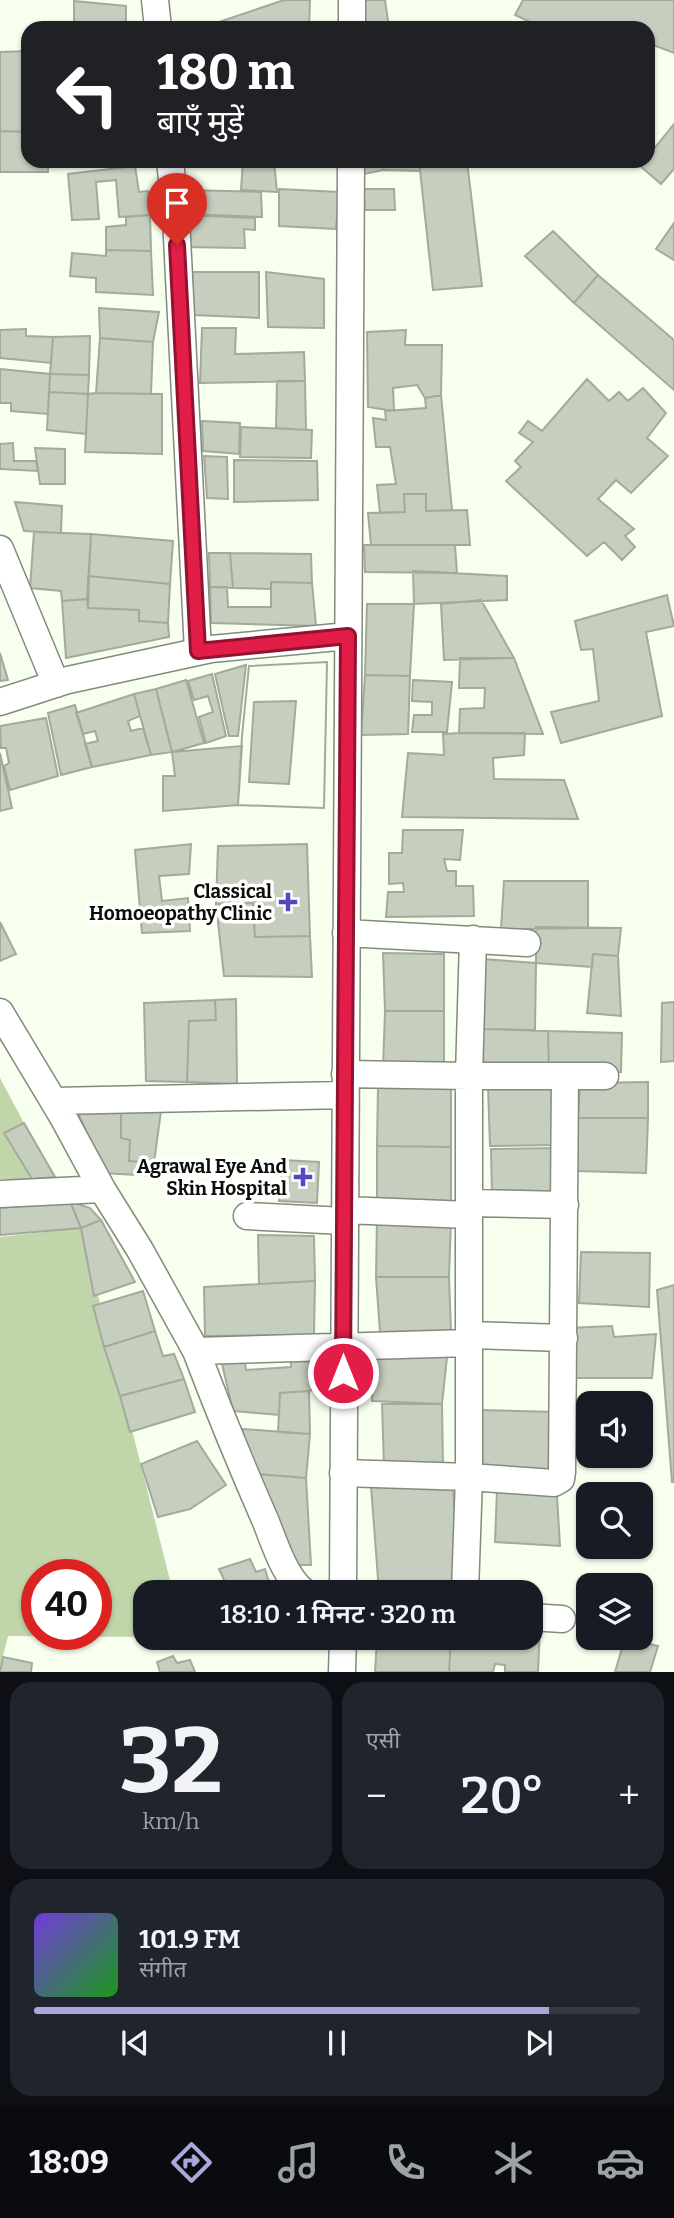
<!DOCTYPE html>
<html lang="hi">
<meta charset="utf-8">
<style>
:root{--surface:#171b24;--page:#20242c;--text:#f1f3f6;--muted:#9ea1a6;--line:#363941;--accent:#aba6de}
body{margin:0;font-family:Bitter,"Noto Sans Devanagari",serif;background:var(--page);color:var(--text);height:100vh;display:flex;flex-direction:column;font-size:26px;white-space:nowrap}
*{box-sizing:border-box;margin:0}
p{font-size:23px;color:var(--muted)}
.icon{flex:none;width:38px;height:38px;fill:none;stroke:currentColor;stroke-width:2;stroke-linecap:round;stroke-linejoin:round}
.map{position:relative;height:1672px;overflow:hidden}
.details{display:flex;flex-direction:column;gap:10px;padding:10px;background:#0d0f14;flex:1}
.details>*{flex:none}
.hud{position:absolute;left:21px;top:21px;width:634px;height:147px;border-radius:21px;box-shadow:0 2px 5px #0004;background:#202124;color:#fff;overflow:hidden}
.tools{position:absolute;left:576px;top:1391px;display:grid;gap:14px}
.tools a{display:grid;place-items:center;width:77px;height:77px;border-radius:14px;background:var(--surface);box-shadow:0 2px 5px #0004;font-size:35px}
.speed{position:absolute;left:21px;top:1559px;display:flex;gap:14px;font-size:35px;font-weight:700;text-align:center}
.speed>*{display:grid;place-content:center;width:91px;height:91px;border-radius:50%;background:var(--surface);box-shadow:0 2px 5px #0004;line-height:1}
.speed .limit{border:10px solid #d22;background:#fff;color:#111}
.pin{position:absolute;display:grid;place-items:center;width:60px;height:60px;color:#fff;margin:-72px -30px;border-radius:50% 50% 50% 0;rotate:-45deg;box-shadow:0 0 7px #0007}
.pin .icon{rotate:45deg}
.me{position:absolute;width:77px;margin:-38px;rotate:0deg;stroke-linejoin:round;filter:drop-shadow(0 0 5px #0008)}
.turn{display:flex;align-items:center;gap:24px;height:147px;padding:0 21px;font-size:32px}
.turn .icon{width:91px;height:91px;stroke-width:2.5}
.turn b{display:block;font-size:49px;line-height:60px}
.big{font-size:52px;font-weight:600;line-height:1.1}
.details .tile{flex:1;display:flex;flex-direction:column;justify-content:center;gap:10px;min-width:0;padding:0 24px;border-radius:21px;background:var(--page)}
.details .dial{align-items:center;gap:0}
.dial b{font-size:91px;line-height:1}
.song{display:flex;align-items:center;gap:21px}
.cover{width:84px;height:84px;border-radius:10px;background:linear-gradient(135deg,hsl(260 70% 55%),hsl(120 70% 35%))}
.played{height:7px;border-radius:4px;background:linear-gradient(90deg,var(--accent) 85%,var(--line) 85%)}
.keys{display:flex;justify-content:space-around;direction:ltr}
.heat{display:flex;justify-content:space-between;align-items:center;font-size:38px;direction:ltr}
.details .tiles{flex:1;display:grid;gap:10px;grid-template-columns:1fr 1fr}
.tile:last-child{grid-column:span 2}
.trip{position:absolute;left:133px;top:1580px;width:410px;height:70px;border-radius:21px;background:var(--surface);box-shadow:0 2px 5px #0004;font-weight:600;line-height:70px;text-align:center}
.tab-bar{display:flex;height:112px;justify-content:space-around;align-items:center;background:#090b0e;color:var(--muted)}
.tab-bar .icon{width:49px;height:49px}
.tab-bar .active{color:var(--accent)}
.tab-bar b{font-size:32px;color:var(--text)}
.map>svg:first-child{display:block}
</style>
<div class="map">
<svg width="674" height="1672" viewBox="0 0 674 1672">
<rect width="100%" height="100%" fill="#f7ffef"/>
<path fill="#c1d5ab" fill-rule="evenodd" d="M0,1078L24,1123L4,1134L32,1179H0Z
M81,1228L173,1592H145V1637L8,1636L0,1668V1237ZM37,1575H96V1634H37Z"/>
<path fill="#c6cebf" stroke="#a3aa9b" stroke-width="2" fill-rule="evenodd" d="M284,0H310L309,28H237L238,25L216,23Z
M364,0H385L389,28H364Z
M523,0H674V53L648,43V28H543L515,15Z
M74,1L126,6V28H74Z
M179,25H238L237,28H179Z
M28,51V132L0,131V52Z
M674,124V169L661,184L639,165L643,161H648V156Z
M0,131L28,132V161H48V172H0Z
M243,161H274L277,192L241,190Z
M357,161H383L384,170L358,175Z
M383,161H419L420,171L384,170Z
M419,161H467L482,286L433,290Z
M135,166L139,192L148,191L150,215L119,217L116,180L96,182L99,219L72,220L68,174Z
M279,189L339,192L336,229L279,226Z
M363,189H394L395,210H365Z
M187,190L261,192L262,217L187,214Z
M150,215L151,251L106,250V227L126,225V217Z
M180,215L255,218V230L244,229L245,248L182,247Z
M674,223V260L656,249Z
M553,231L598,275L574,303L525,256Z
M106,250L151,251L153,295L96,292V278L70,276L72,253L106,256Z
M192,272H259V318L194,315Z
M266,272L324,279V328L268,327Z
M598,275L674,340V390L574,303Z
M99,308L159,312L153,342L100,338Z
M202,328H236L235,354L304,352L305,381L200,383Z
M26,329V336L53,337L51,363L0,358V330Z
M406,330L405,345H442L441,395L425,398L417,385L393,388L394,411L368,407L367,332Z
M90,336L89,375L50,374L53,337Z
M100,338L153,342L151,394L96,393Z
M0,369L50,374L48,414L11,411V403H0Z
M50,374L89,375L88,394L49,392Z
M587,379L609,401L619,392L628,401L643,388L666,413L647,438L668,456L631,493L616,480L598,499L634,529L625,536L635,547L622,560L604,542L587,556L506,481L521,467L515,461L533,442L519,433L528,421L542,431Z
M277,381H305L306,430L276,428Z
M49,392L88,394L86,434L47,430Z
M96,393L162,394V454L85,452L88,394Z
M441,395L452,510L426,511V494H404L405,512L380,513L377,485L396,484L390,447H376L373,418L386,420L385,411L426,408L425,398Z
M202,421L240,423L239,454L203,451Z
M241,427L312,430L311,458L240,457Z
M13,443L14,461H36L38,471L0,469V444Z
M35,448L65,449V484H40Z
M204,456L227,457L228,499L207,498Z
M234,460L317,461L318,500L234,502Z
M404,494H426V511L467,510L470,545H371L368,513L405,512Z
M15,502L62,506L61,533L24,531Z
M34,532L91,534L87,599L62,601L61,591L30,588Z
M91,534L173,541L170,584L89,576Z
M364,545H455L457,573L365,572Z
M209,553H230L233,588L210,587Z
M230,553L311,554L312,583L271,582V589L233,588Z
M413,571L507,576V600L414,604Z
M89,576L170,584L168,623L139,621V610L88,608Z
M271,582L312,583L316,626L211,623L210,587H227L228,607H271Z
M667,595L674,626L646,632L662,716L561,743L551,712L599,701L593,649L581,650L575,621Z
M87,599L88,608L139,610V621L168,623L169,637L66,658L62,601Z
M481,600L514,658L444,660L441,604Z
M367,604H414L410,676L365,675Z
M0,653L8,680L0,681Z
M460,658H514L543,734L459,733L460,709L484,708L485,688H459Z
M327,662L324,808L238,805L242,736L249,666ZM296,701L289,784L249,782L254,702Z
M327,662L324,808L238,805L242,736L249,666Z
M246,665L238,736H229L215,674Z
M212,674L226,736L206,743L199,717L213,712L208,696L194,700L188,681Z
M365,675L410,676L408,734L361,735Z
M186,680L204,743L172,752L156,689Z
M413,680L452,682L447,732H412L414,715H432V702L412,701Z
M156,689L172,752L151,755L134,694Z
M134,694L140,716L128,721L131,731L143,728L151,755L92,767L85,744L98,741L95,731L83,734L76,713Z
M75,705L92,767L61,775L48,713Z
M46,718L58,776L10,790L4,766L9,763L6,748H1L0,726Z
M459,733H525L524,755L493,758L494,779L564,780L578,819L402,817L408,753L444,755L443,734Z
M242,746L238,805L163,811V776H175L172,752Z
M0,753L12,808L0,811Z
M403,830H463L460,860L444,859L447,871H456V886H473L474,916L386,917L388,892H404L403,883L389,884V853H402Z
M191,844L189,874L159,876L162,901L188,898L190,931L142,933L135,850Z
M307,844L310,936L255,937L253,903L216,904L218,846Z
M504,881H588V928L501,929Z
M253,903L255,937L310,936L312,977L224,976L216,904Z
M0,922L16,954L0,961Z
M536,927L621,928L618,956L593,954L592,967L536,963Z
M383,953L444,954V1011H385Z
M593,954L618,956L621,1016L587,1013Z
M482,959L536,963L535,1030L481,1029Z
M236,999L237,1084L187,1082L189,1021L216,1020L215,1000Z
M215,1000L216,1020L189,1021L187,1082L146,1081L144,1003Z
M674,1002V1061L661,1062L662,1003Z
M385,1011H444V1071L383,1068Z
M481,1029L548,1031L549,1071L484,1067Z
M548,1031L622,1033L621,1072L549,1071Z
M648,1082V1118H578L580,1083Z
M488,1086H556L557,1145L490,1146Z
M378,1087L451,1088V1147L377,1146Z
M77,1110H121V1138L130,1140L129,1161L154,1163V1176L103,1173Z
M121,1110L161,1111L154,1163L129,1161L130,1140L121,1138Z
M578,1118H648L646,1173L577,1171Z
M24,1123L55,1177L32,1179L4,1133Z
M377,1146L451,1147V1210L377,1208Z
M557,1148L558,1196H492L491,1149Z
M282,1160L319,1162L317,1203L279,1201Z
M70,1201L90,1208L101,1220L81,1228Z
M70,1201L81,1228L0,1235V1208Z
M377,1217L451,1220L449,1277H376Z
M101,1220L135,1282L94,1296L81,1228Z
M258,1235L314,1236L315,1281L259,1284Z
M581,1252L650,1253L649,1307L579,1303Z
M376,1277H449L451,1331L380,1332Z
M315,1281L314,1335L205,1336L204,1287Z
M674,1285V1482H672L657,1290Z
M143,1291L155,1331L104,1347L93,1306Z
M612,1326L614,1337L656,1334L652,1378H570L569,1328Z
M155,1331L163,1356L174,1354L184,1379L120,1396L104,1347Z
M220,1355L244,1356L246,1370L291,1367V1359L321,1357L331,1384L309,1391L280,1393L279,1415L233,1411Z
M373,1356L447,1357L442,1404L372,1401Z
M184,1379L195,1412L130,1432L120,1396Z
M309,1391L310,1434L278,1432L280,1393Z
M382,1404H442L443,1469L384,1467Z
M479,1410L556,1412L553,1472L476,1470Z
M243,1429L310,1434L306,1478L256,1474L241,1451Z
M197,1441L226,1485L190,1509L158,1517L141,1464Z
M256,1474L306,1478L311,1565H294Z
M453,1482L458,1589L379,1592L371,1486Z
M497,1489L557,1496L560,1546L495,1542Z
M250,1559L256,1572L265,1569L272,1592H202L226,1584L219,1569Z
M530,1627H540L538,1672H505V1665L495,1664L493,1672H449L451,1638H483V1641L493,1642V1638H530Z
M377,1638H451L449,1672H375Z
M625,1638L658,1646L650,1672H615Z
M173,1656L177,1663L190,1660L195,1672H160L157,1662Z
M3,1657L32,1663L31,1672H0Z"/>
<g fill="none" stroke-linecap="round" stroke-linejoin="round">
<defs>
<path id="minor" d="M155,0L158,28
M352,28V0
M170,161L176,218L198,651
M0,549L56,684
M0,702L68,680L211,649L348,636
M346,933L527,943
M473,939L469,1076H605
M0,1012L63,1117L102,1189L140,1250L196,1351L470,1343
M54,1101L345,1095
M0,1194L102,1189
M469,1203L565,1205
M345,1210L469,1215
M247,1216L344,1221
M470,1335L564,1338
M196,1351C218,1409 241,1465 266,1522C275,1545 285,1577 304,1592
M343,1473L469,1477V1076L345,1074
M343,1592L351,161
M465,1592L469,1477L554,1483L561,1479L562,1472L565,1076
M530,1617L562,1619
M342,1672L343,1638"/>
</defs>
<use href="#minor" stroke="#848b7d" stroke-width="29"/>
<use href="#minor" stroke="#fff" stroke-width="26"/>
</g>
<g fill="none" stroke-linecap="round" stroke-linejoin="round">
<defs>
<path id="route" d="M177,245L198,651L348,636L343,1373"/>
</defs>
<use href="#route" stroke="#92132f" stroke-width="18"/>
<use href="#route" stroke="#e11d48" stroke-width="12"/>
</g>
<g fill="#5549c1" stroke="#fff" stroke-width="2.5">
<path d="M284.5 891.5h7v7h7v7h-7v7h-7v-7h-7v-7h7z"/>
<path d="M299.5 1166.5h7v7h7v7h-7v7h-7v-7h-7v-7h7z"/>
</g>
<g text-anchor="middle" stroke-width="7" stroke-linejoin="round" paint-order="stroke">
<g font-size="19" font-weight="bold" fill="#0b0d08" stroke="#fff" text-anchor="end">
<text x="272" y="898">Classical<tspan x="272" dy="22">Homoeopathy Clinic</tspan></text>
<text x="287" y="1173">Agrawal Eye And<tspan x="287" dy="22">Skin Hospital</tspan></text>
</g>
</g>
</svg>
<div class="tools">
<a><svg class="icon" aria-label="sound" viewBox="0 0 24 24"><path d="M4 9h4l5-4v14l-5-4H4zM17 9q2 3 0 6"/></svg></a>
<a><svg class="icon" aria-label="search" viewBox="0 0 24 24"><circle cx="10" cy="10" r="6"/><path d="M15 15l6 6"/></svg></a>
<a><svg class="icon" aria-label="layers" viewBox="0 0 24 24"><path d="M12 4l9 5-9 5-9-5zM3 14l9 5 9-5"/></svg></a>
</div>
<div class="speed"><div class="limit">40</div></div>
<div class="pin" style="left:177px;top:245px;background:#d93025"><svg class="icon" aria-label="arrive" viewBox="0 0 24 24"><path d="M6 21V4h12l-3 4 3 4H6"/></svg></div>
<svg class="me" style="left:343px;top:1373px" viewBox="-20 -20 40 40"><circle r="17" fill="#e11d48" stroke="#fff" stroke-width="3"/><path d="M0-11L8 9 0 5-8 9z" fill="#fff"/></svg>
<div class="trip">18:10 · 1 मिनट · 320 m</div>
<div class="hud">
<div class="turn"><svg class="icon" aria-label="left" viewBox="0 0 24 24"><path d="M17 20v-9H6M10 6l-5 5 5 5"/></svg><div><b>180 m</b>बाएँ मुड़ें</div></div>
</div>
</div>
<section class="details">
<div class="tiles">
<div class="tile dial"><b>32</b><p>km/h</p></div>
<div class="tile"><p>एसी</p>
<div class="heat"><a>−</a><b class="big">20°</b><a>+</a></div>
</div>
<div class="tile">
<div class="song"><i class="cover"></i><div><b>101.9 FM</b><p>संगीत</p></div></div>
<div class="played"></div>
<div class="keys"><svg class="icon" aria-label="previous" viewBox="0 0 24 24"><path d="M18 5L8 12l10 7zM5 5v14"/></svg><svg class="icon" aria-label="pause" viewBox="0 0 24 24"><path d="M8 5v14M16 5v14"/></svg><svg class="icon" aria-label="next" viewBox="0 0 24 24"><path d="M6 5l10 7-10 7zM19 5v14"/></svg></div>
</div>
</div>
</section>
<nav class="tab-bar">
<b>18:09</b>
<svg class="icon active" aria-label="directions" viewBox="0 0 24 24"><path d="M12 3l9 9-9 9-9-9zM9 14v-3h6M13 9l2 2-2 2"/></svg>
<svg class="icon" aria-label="music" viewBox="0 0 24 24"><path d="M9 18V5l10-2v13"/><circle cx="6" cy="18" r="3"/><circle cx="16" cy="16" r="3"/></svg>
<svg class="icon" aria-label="phone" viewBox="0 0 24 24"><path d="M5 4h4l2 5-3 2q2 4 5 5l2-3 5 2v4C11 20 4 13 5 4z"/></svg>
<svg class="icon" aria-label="climate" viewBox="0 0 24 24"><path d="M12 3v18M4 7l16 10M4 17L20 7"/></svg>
<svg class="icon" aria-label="car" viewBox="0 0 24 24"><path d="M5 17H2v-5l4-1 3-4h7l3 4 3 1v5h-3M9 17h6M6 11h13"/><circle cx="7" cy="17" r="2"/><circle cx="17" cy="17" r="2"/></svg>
</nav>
